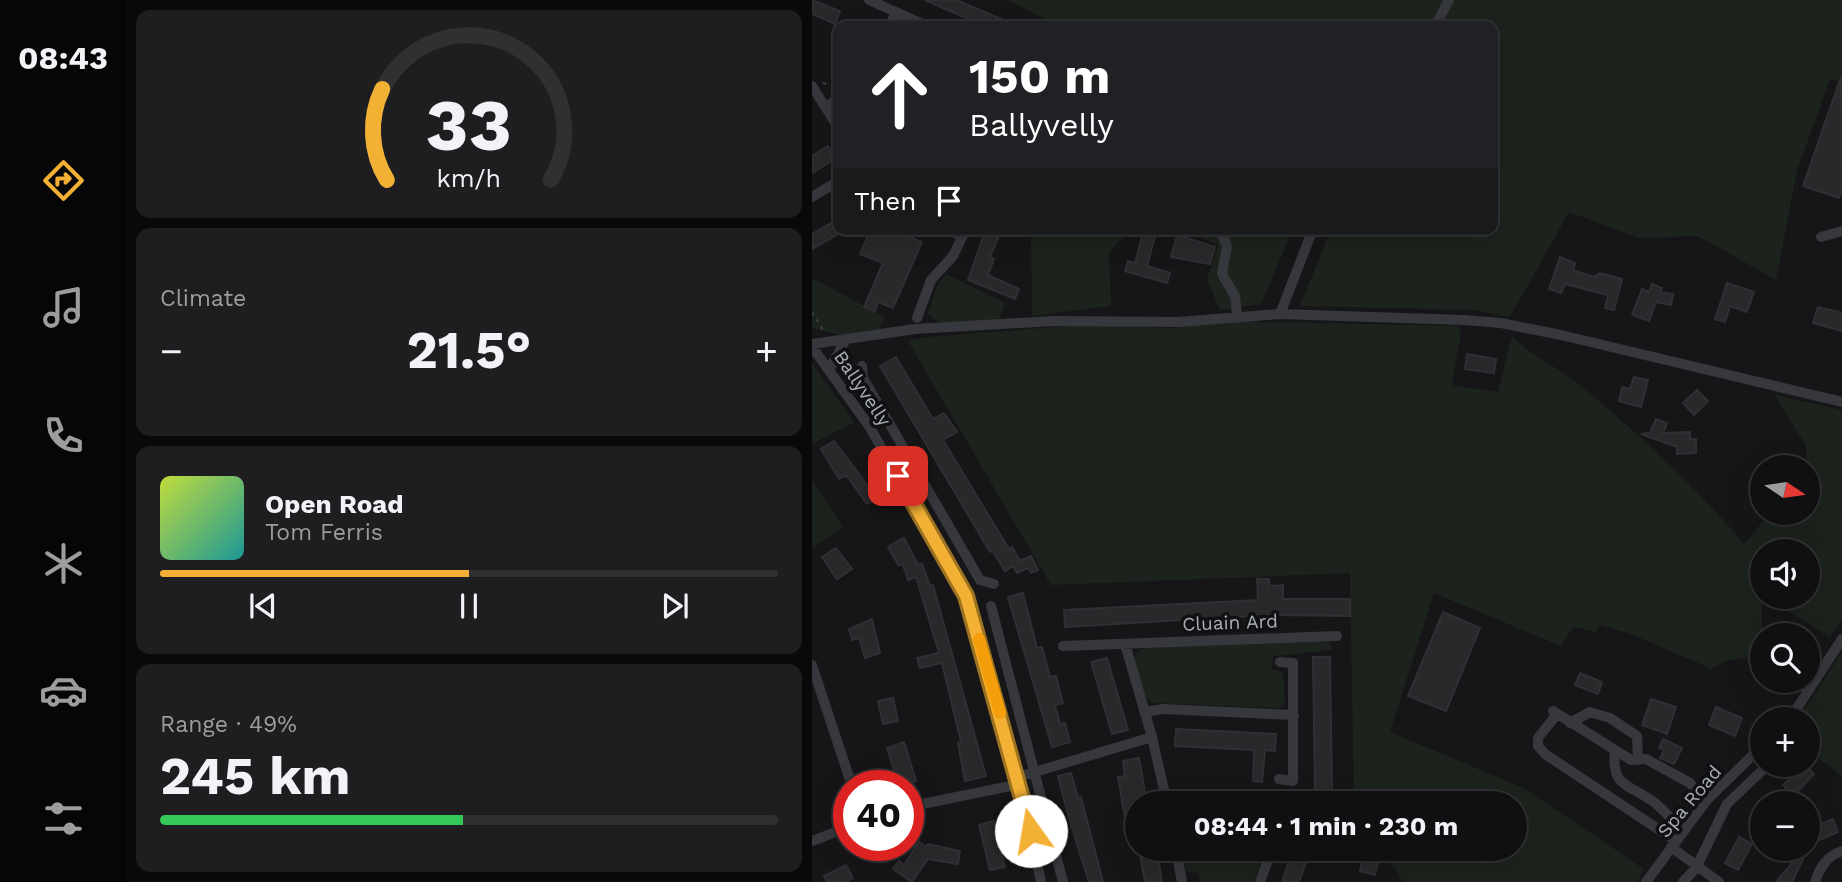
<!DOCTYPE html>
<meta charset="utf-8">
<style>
:root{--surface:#101012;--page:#1e1e20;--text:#f1f3f6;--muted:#9c9d9f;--line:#303032;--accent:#f2b134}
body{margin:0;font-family:"Work Sans",sans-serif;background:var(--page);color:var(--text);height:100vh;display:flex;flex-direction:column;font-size:26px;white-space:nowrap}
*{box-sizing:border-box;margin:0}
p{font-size:23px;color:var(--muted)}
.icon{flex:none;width:38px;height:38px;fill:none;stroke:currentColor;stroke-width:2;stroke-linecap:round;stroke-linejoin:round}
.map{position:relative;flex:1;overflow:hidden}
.sheet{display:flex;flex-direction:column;gap:10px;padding:10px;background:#09090a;width:686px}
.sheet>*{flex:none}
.top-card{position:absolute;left:21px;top:21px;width:665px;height:214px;border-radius:14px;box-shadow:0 7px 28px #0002,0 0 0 2px var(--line);background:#202124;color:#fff;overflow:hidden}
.needle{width:46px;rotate:103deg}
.tools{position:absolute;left:938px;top:455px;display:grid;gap:14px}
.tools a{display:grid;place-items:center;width:70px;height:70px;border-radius:50%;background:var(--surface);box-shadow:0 7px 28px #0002,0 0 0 2px var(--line);font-size:35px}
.speed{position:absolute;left:21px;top:770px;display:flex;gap:14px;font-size:35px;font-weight:700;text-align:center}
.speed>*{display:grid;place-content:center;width:91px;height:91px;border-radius:50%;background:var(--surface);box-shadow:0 7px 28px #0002,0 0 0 2px var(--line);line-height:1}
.speed .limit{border:10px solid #d22;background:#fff;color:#111}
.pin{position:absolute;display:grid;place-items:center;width:60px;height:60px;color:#fff;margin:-30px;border-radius:14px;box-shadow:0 4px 10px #0006}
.me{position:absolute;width:77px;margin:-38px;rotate:347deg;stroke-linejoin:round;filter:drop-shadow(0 0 5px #0008)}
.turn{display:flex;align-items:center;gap:24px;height:147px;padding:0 21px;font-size:32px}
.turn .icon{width:91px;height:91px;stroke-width:2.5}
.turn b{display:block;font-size:49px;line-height:60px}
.then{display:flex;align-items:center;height:66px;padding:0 21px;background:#0003;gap:14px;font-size:26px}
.big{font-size:52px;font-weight:700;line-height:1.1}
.sheet .card{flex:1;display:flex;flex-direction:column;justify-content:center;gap:10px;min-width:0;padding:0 24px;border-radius:14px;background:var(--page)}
.sheet .dial{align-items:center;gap:0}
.dial svg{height:182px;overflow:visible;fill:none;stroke:var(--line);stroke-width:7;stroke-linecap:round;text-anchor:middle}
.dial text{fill:var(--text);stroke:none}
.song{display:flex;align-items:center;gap:21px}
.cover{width:84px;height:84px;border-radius:10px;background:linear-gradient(135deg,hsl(70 70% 55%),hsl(180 70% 35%))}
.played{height:7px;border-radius:4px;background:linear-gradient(90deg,var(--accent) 50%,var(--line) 50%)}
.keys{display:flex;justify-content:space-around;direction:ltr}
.heat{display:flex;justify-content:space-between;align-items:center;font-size:38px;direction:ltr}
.charge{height:10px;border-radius:5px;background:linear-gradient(90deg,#34c759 49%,var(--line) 0)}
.trip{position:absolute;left:313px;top:791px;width:402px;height:70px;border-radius:35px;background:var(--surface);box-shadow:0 7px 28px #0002,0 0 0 2px var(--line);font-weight:700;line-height:70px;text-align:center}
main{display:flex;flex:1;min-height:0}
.menu{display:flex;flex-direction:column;width:126px;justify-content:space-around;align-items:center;background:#060607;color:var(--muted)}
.menu .icon{width:49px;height:49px}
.menu .selected{color:var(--accent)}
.menu b{font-size:32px;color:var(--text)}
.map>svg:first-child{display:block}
</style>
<main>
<nav class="menu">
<b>08:43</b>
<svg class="icon selected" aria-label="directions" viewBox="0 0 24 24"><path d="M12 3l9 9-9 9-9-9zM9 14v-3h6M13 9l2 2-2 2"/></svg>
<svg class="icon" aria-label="music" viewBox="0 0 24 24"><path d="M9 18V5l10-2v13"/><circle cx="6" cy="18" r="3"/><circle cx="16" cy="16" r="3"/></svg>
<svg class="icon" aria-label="phone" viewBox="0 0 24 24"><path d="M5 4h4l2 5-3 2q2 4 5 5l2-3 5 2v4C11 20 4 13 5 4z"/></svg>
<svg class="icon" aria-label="climate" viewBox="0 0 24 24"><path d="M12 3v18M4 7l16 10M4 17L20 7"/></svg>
<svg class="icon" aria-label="car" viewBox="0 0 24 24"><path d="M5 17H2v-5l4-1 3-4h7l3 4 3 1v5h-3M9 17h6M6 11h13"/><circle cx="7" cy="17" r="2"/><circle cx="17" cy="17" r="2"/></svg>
<svg class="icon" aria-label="filters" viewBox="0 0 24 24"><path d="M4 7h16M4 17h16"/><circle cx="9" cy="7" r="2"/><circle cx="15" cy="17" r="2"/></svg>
</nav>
<section class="sheet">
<div class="card dial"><svg viewBox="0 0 100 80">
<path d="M14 69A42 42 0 1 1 86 69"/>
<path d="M14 69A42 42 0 0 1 12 29" stroke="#f2b134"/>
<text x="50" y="56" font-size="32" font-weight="700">33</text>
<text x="50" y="72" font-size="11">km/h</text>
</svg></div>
<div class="card"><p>Climate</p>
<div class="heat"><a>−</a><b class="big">21.5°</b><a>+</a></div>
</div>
<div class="card">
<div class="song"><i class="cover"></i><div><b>Open Road</b><p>Tom Ferris</p></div></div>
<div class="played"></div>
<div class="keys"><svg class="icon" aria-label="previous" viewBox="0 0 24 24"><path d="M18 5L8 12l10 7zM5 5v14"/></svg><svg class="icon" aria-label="pause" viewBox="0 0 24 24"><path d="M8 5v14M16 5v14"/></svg><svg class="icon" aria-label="next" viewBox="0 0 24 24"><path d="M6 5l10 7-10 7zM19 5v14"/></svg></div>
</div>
<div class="card"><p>Range · 49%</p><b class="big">245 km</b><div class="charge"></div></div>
</section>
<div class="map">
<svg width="1030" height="882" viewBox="0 0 1030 882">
<rect width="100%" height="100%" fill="#161618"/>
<path fill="#1c231d" d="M195,0H1030V83L1018,79L985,171L964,280L886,236L827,238L757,212L698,317L661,310L488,306L519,229H681V26H246Z
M219,229H318L297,253L299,306L220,316Z
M375,229H481L449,304L408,310L395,279L406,246Z
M134,274L193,303L187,320L129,324L116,314L125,286Z
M0,278L73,317L67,329L28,335L0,328Z
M406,321L646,326L649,332L640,385L686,392L700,335C720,358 747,367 769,386C829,436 881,484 932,544L958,513H996L994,446L963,395L1030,410V620L1018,637L953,597H996V551H950V654L914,661L900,669L819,634L788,625L784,632L761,627L749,646L622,593L578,732L712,788L832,869L826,882H590L585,871L567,849H704V803H542L538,573L239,585L96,341L114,337L271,325L363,328Z
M0,363L42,422L0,444Z
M0,479L31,527L0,548Z
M516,641L521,650L461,656L460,669L471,673L473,703L467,708L341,703L332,696L321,661L325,652L334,648Z
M1030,652V776L996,750V719H986Z
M370,849H438L448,853L450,858L442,882H388L387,873L374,872Z"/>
<path fill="#29292c" stroke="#303034" stroke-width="2" d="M0,0L28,11L23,24L0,14Z
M113,0H144L206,26H172Z
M1029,77L1030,189L1027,198L991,186Z
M16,146L24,158L0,173V156Z
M26,219V234L0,249V234Z
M40,229H79L110,242L81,308L66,302L63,311L52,307L71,263L48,254L56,236Z
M174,229H190L178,257L182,259L176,275L207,289L203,299L156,280Z
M331,233L343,236L335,266L358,273L355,283L313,271L316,261L323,263Z
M365,235L403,247L398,264L359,257Z
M748,257L763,263L761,270L782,277L788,273L810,279L802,310L793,308L796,295L753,284L749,293L737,289Z
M915,283L942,292L935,312L918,306L913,322L903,319Z
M840,284L850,288L848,292L861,294L859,305L844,302L837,321L820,315L830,289L837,292Z
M1006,307L1030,313V331L1001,323Z
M655,354L684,359L682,373L653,369Z
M84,357L121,419L132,413L145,432L131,440L197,549L200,547L208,561L219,556L226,570L219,573L216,568L205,573L201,566L193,571L180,550L178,552L68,366Z
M822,377L836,380L829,407L807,401L810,387L818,389Z
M885,390L896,401L882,415L871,403Z
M844,419L855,423L851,433L878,432V439H884V453L865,454V447L829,434L838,433Z
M22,441L65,498L55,504L34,475L27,479L9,449Z
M92,538L106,565L110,564L118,586L121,585L174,776L153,781L146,743L149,742L130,663L108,668L105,658L127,653L104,577L96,580L91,565H86L76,547Z
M24,548L40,569L25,579L10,557Z
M445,579H457V586L471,585V599H538V616L457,615L253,627L252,610L446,600Z
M211,593L225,648L230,647L238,677L244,676L251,703L243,705L248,724L253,723L258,742L240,747L196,597Z
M631,612L668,628L634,711L596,696Z
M60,619L68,653L53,658L47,638L40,640L37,629Z
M501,657H518L520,791H503Z
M295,658L316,730L300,734L279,662Z
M768,673L790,682L786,694L763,685Z
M81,698L86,721L71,724L66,701Z
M839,699L864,707L855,734L830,725Z
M904,707L930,718L923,736L897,725Z
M364,729L464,734L463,751L453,750L450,782L441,781L442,750L363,746Z
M851,739L870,748L862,764L848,758L852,750L847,748Z
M92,742L104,781L87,786L75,748Z
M327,758L335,803H326V822L314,824L306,777L313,776L311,761Z
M993,765L1002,774L982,795L971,785Z
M259,773L266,798L269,797L291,882H277L258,822L246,776Z
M1021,819L1026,832L996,845V829Z
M182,821L193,867L178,870L167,825Z
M927,837L940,844L926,870L913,863Z
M107,842L114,847L116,844L148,851L146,864L116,859L100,882L81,869L87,861L92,865Z
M996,846L997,847L980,882H964L981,862L976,858L981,849H996Z
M327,849H345L350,882H333Z
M481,849H499L487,882H470Z
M553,849H564L563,853L568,854L563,875L548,871Z
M34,865L41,878L34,882H15L12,876Z"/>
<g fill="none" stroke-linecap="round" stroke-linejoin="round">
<path stroke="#3d3f44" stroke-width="2" stroke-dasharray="3.5 5" stroke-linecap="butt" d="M11,83L23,86
M0,312L12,332
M33,366L39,376"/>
<path stroke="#37383d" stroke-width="10" d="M57,0L115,26
M77,26L84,13
M623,26L637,0
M0,86L26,127
M15,108L26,97
M0,197L26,181
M132,229L151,236
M407,229L415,246L410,274L423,296L425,315
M1009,237L1030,231
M468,314L501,229
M105,318L119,280L141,256L154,229
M0,344L103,329L242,321L366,322L468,314L652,320L689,323L749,335L1030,402
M0,347L57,426L154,596L208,784L229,882
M50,366L51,378L168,580L182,584
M18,368L33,341
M179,606L251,882
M313,644L340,737L355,803
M251,646L525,636
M0,665L40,786
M741,711L819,760L834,759L878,783L892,804
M333,712L351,709L482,715
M745,714L726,738V746L733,754L864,841
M978,719L1030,639
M758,723L778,712L798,718L825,736L826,760
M803,750C799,789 817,783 843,803C853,811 862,822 871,831
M206,777L340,737
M467,779L481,781V663L468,662
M467,799L478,803
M96,807L208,784
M0,841L37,827
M859,847L907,882
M364,849L370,882
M448,882L460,849
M834,882L895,800L950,746
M871,882L884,868L915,804L956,765
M1003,882C1008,867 1015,856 1030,851"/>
</g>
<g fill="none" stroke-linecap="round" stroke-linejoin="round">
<defs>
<path id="route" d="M86,476L154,596L219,831"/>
</defs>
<use href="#route" stroke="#9d7322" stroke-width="18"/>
<use href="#route" stroke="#f2b134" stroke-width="12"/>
<path stroke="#f59e0b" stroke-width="12" d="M167,639L188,713"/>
</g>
<g text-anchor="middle" stroke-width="7" stroke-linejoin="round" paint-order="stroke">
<g font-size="19" fill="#a8adb8" stroke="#111113">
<text transform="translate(51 388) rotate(56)" y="7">Ballyvelly</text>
<text transform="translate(418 622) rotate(-2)" y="7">Cluain Ard</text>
<text transform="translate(877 801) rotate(-50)" y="7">Spa Road</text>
</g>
</g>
</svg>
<div class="tools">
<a><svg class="needle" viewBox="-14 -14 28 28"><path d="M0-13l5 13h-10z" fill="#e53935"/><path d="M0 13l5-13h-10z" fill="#9c9d9f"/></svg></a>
<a><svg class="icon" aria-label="sound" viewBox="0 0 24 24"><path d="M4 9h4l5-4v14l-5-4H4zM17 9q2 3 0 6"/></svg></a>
<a><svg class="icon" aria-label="search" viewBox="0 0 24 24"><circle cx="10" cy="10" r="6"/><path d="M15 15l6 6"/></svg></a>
<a>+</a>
<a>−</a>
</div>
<div class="speed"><div class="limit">40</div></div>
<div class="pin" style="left:86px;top:476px;background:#d93025"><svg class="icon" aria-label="arrive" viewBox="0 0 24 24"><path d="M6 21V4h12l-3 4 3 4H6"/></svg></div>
<svg class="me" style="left:219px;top:831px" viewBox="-20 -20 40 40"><circle r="19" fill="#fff"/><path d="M0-13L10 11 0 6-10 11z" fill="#f2b134"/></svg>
<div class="trip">08:44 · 1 min · 230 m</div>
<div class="top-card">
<div class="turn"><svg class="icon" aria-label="ahead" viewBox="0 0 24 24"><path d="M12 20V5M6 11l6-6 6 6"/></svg><div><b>150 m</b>Ballyvelly</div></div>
<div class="then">Then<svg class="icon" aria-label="arrive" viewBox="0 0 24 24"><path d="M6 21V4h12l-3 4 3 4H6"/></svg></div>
</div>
</div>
</main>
